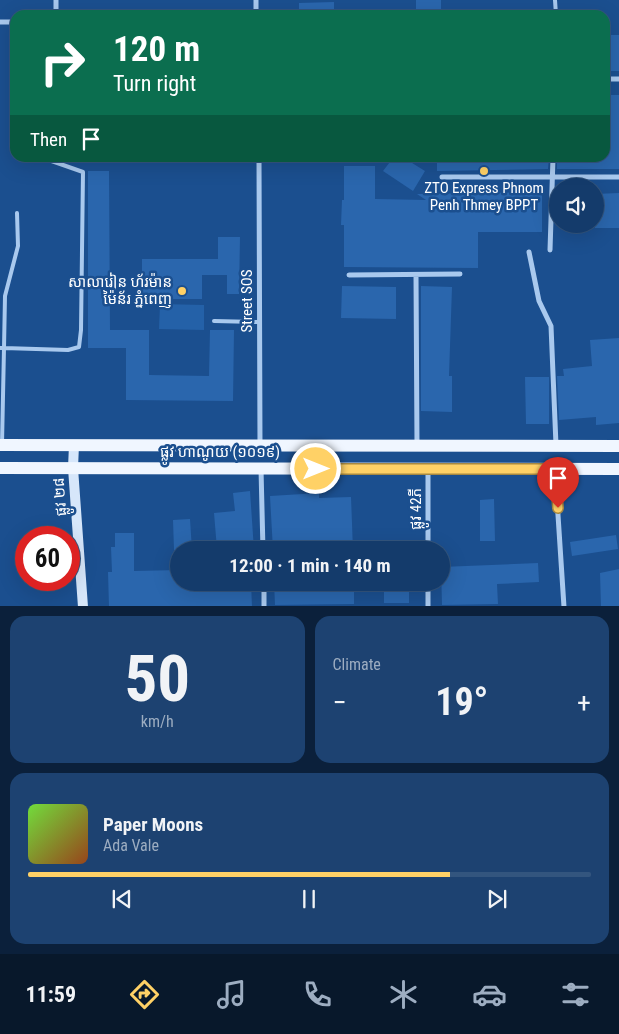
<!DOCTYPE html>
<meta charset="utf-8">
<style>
:root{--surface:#143b6b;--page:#1d4271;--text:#f1f3f6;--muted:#9dadc1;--line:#33557e;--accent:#ffd166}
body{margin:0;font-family:"Roboto Condensed","Noto Sans Khmer",sans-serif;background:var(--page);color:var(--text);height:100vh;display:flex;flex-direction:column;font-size:19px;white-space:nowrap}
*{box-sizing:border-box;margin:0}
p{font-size:16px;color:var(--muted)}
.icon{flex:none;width:28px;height:28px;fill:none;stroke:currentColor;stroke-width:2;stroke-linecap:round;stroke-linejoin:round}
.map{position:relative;height:606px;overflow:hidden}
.sheet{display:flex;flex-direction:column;gap:10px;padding:10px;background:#0b203b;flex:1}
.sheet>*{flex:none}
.top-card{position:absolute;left:10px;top:10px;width:600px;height:152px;border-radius:15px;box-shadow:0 5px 20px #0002,0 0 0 1px var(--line);background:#0b6e4f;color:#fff;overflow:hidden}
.tools{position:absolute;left:549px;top:178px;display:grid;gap:10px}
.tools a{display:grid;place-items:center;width:55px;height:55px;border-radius:50%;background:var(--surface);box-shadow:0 5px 20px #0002,0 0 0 1px var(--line);font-size:25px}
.speed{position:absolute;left:15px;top:526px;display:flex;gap:10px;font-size:25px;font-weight:700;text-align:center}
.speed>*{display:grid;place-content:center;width:65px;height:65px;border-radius:50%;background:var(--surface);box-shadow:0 5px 20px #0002,0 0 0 1px var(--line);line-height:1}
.speed .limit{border:8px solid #d22;background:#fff;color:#111}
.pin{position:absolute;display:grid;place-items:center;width:42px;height:42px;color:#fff;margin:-51px -21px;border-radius:50% 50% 50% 0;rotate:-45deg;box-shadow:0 0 5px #0007}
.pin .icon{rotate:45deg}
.me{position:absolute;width:55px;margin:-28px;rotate:90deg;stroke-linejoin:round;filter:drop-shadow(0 0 4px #0008)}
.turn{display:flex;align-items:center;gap:18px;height:105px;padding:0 20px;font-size:22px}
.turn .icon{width:65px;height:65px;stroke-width:2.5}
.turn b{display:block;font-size:35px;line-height:42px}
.then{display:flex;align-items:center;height:48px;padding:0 20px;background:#0003;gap:10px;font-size:19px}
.big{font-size:38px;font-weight:700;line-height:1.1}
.sheet .widget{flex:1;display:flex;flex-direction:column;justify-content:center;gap:8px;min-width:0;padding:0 18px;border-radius:15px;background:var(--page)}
.sheet .dial{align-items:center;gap:0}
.dial b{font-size:65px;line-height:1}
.song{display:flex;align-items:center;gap:15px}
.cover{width:60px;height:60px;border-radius:8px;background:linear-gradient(135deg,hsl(100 70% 55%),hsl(20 70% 35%))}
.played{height:5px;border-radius:2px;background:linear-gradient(90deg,var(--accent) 75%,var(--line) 75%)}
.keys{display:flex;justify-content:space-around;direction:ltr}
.heat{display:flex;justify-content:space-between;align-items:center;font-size:28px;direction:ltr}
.sheet .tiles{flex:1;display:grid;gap:10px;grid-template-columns:1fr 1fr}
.widget:last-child{grid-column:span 2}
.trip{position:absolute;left:170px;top:541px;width:280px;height:50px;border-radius:25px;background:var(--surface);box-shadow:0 5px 20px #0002,0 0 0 1px var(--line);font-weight:700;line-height:50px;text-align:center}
.tabs{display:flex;height:80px;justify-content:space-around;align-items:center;background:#08182b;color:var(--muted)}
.tabs .icon{width:35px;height:35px}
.tabs .on{color:var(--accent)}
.tabs b{font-size:22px;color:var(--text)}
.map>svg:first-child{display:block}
</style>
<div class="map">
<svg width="619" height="607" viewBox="0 0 619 607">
<rect width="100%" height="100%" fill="#1b4f8f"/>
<path fill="#2461a8" d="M160,304L204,305V330L159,329Z"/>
<path fill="#2a66ad" d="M416,0H441V15H416Z
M334,2V15H299V3Z
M605,35H619V71H605Z
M605,95H619V169H557V158H605Z
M393,158H404L425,171L413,191L383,171Z
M437,158H549L548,169L437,171Z
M344,166H375V199L426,200L417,194L542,192V232H478V268L344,267V225H341L342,200H344Z
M88,171H109L110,330H149V375L209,376L210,330H234L233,401L126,400V348H88Z
M619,193V228H595V194Z
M218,237H240L239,294H227V275H202V299H142V259H218Z
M342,286L396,287V319L341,318Z
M421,286L452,287L449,376H452V412L421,411Z
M619,338V423L596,425V417L559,420L557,376H564L563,369L592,366L590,340Z
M525,377H549V424H526Z
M250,491L254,550H238L237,548L217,549L214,513L235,511L233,493Z
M319,493V498L351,497L353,550H273L270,496Z
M494,499L495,541H480V500Z
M190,519L192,550H174L173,520Z
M115,533H134V571L179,570V582H251L252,607H109L108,572H112L111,547H115Z
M616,535L618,549L572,556L570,542Z
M538,563L539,582L497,584L498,604L442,605L441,567Z
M619,569V607H601L600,573Z
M274,582H354V604L275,605Z
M384,587H409V603H384Z"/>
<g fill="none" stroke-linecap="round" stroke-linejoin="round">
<path stroke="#a9c9ee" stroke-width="4" d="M555,0L556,15
M11,22L15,108
M214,321L259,322
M0,348H4L5,296L18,246L17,213
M2,444L4,348L68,350L79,347L81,330L83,172L43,158"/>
<path stroke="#a9c9ee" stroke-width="5" d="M56,15V0
M256,15V0
M0,22H15
M605,79H619
M259,158L260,444
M442,177H619
M550,250L553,158
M529,252L539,301L551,326L556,445
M349,275L460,274
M416,275L417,445
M261,469L263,550
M555,469L564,607
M428,550V469
M264,582V607
M428,607V582"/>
<path stroke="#d6e6fa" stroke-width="10" d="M74,445L73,468L83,607"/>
<path stroke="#f0f6ff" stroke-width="12" d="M0,445L619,446
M0,468L619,469"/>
</g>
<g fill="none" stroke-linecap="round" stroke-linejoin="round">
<defs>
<path id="route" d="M316,469H555L558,508"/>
</defs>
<use href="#route" stroke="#a68842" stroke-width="12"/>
<use href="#route" stroke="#ffd166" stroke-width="9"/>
</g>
<g fill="#ffd166" stroke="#1b4f8f" stroke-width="2">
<circle cx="484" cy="171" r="5"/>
<circle cx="182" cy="291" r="5"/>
</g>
<g text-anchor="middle" stroke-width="5" stroke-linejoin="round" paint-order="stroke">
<g font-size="15" fill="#fff" stroke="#1b4f8f">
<text x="484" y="193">ZTO Express Phnom<tspan x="484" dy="17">Penh Thmey BPPT</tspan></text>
<text x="172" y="287" text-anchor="end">សាលារៀន ហ័រម៉ាន<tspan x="172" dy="17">ម៉ៃន័រ ភ្នំពេញ</tspan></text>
</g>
<g font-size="15" fill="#fff" stroke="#1b4f8f">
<text transform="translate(247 301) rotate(-90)" y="5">Street SOS</text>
<text x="220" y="457">ផ្លូវ ហាណូយ (១០១៩)</text>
<text transform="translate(60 497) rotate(-94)" y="5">ផ្លូវ ២៨</text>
<text transform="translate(416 509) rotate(-90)" y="5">ផ្លូវ 42ភី</text>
</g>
</g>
</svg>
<div class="tools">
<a><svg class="icon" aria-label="sound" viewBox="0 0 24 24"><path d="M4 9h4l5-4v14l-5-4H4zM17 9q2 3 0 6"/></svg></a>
</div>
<div class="speed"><div class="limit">60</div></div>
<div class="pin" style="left:558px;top:508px;background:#d93025"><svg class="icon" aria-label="arrive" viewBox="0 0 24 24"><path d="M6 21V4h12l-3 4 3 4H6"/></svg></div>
<svg class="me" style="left:316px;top:469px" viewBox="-20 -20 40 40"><circle r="17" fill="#ffd166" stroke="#fff" stroke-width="3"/><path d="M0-11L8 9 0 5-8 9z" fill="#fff"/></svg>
<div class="trip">12:00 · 1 min · 140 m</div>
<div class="top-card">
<div class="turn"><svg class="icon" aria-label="right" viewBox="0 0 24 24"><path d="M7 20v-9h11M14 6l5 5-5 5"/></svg><div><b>120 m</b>Turn right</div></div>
<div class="then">Then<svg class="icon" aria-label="arrive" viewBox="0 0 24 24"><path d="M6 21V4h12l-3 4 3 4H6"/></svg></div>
</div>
</div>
<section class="sheet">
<div class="tiles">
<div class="widget dial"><b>50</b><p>km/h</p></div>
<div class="widget"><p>Climate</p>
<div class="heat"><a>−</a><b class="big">19°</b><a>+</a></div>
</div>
<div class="widget">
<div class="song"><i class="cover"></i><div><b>Paper Moons</b><p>Ada Vale</p></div></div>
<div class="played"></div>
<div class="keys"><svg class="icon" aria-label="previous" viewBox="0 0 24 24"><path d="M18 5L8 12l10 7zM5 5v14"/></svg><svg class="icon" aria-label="pause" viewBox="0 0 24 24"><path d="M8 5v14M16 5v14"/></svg><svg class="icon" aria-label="next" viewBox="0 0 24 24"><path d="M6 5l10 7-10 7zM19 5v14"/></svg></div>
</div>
</div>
</section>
<nav class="tabs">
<b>11:59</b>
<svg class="icon on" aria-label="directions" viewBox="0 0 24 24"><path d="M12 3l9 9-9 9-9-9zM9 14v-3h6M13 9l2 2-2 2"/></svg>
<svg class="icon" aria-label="music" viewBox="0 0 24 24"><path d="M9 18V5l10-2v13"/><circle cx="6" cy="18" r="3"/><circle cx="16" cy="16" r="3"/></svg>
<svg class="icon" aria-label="phone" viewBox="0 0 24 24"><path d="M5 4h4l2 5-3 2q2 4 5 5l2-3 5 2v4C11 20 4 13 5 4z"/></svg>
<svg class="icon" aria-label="climate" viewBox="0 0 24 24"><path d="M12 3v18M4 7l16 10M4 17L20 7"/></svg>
<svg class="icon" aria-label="car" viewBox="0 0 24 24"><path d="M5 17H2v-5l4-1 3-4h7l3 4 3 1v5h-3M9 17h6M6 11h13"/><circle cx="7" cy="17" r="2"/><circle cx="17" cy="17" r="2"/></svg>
<svg class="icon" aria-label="filters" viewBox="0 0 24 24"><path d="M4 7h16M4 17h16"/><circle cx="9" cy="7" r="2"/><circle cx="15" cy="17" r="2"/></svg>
</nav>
